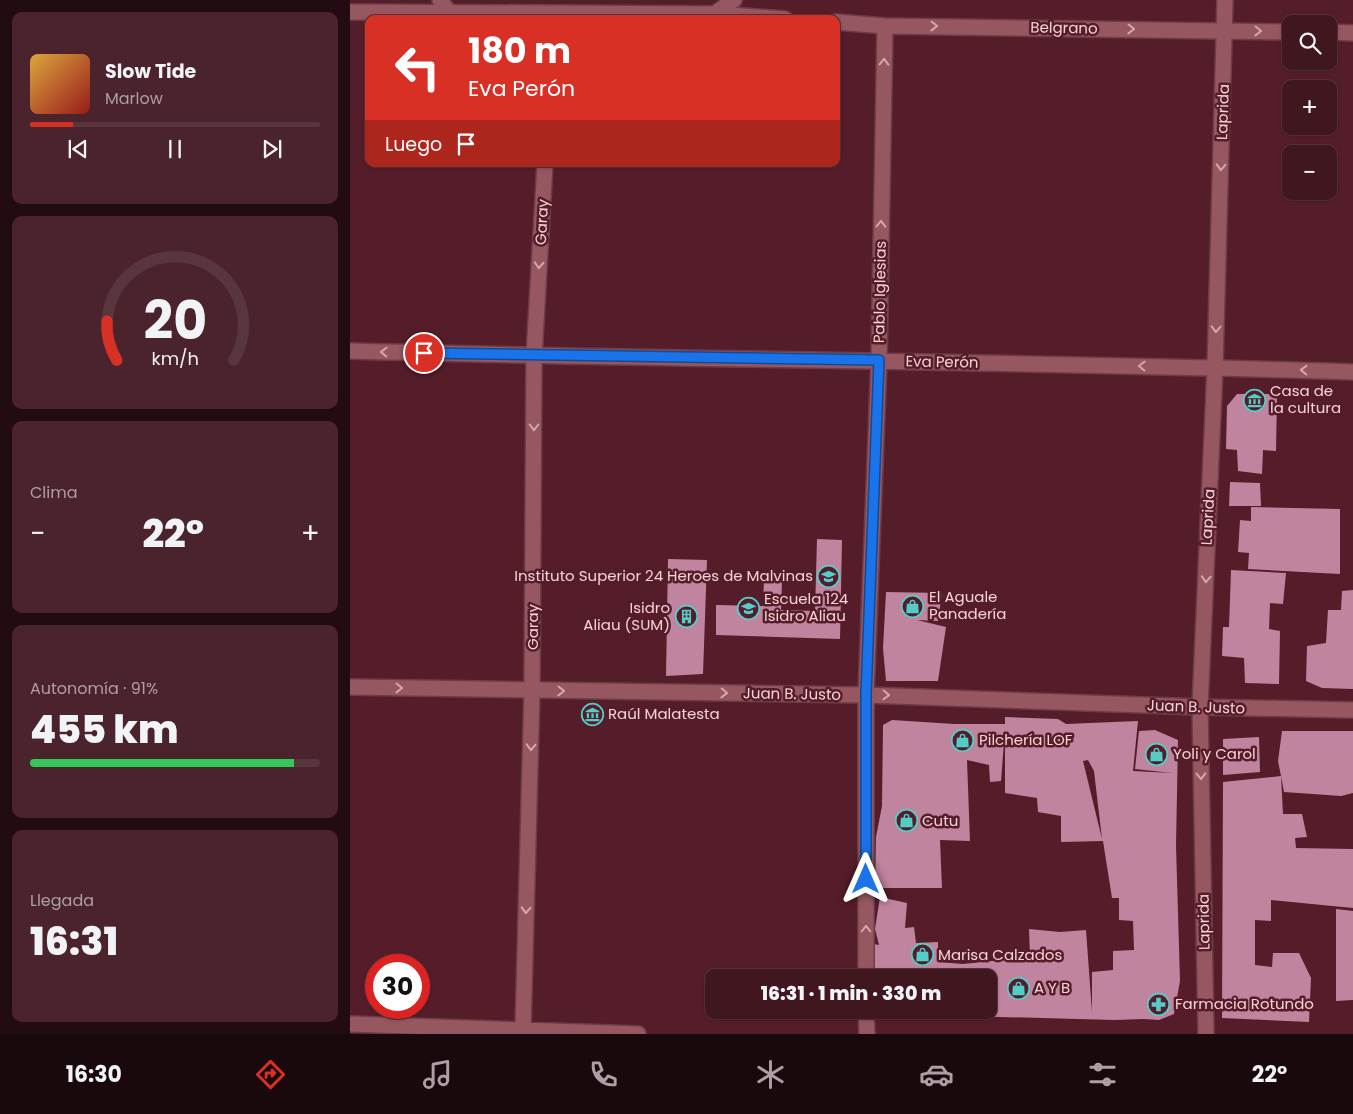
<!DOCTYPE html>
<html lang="es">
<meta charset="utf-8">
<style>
:root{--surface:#40161f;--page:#4b232c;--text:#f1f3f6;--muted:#ae9fa4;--line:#59353d;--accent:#d93025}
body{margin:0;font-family:Poppins,sans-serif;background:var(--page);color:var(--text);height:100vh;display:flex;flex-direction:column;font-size:19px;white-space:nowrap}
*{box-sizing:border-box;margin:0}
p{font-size:16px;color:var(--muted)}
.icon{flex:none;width:28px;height:28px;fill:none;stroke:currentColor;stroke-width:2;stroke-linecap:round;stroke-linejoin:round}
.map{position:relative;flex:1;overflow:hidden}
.side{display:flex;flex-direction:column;gap:12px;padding:12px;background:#230c11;width:350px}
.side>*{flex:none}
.banner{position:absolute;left:15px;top:15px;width:475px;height:152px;border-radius:10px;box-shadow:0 1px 4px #0004,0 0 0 1px var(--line);background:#d93025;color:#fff;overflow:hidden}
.controls{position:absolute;left:932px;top:15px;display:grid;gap:10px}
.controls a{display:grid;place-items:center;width:55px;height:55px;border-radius:10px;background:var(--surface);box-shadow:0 1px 4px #0004,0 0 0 1px var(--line);font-size:25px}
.speed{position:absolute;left:15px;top:954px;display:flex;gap:10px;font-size:25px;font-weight:700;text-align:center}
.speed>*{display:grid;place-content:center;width:65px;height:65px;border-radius:50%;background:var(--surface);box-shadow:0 1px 4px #0004,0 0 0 1px var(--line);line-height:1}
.speed .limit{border:8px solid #d22;background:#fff;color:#111}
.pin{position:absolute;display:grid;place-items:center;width:42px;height:42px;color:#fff;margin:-21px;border:2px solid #fff;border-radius:50%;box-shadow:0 1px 5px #0007}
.me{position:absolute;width:55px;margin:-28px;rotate:0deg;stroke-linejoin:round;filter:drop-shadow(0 0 4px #0008)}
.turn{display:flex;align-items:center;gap:18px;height:105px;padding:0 20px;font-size:22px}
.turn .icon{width:65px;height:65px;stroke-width:2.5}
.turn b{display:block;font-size:35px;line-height:42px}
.then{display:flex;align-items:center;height:48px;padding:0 20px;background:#0003;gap:10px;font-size:19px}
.big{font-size:38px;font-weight:800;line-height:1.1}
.side .card{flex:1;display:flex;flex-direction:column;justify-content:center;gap:8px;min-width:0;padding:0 18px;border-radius:10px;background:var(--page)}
.side .dial{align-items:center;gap:0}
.dial svg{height:130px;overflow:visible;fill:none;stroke:var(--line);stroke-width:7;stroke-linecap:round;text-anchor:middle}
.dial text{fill:var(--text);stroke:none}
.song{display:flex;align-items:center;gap:15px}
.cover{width:60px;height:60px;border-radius:8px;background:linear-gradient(135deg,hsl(40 70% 55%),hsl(0 70% 35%))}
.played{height:5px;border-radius:2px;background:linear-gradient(90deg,var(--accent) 15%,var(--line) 15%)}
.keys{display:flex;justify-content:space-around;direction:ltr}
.heat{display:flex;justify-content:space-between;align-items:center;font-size:28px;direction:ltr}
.charge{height:8px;border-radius:4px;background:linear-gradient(90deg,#34c759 91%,var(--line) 0)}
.trip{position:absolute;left:355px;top:969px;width:292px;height:50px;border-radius:10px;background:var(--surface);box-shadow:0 1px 4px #0004,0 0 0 1px var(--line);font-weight:800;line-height:50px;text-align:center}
.menu{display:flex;height:80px;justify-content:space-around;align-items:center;background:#1a090c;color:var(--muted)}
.menu .icon{width:35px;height:35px}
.menu .selected{color:var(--accent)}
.menu b{font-size:22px;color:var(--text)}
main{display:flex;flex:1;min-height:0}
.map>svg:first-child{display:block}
</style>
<main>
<section class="side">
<div class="card">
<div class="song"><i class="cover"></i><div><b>Slow Tide</b><p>Marlow</p></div></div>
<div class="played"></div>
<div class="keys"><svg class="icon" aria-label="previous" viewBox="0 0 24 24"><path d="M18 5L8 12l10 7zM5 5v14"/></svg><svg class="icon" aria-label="pause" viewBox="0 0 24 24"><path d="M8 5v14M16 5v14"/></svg><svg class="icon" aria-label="next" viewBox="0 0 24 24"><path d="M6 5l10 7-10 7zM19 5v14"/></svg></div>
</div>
<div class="card dial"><svg viewBox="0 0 100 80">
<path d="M14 69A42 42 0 1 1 86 69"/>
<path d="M14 69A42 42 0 0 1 8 45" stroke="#d93025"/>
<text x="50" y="56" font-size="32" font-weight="700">20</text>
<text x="50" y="72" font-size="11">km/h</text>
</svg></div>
<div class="card"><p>Clima</p>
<div class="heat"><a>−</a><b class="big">22°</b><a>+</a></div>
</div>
<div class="card"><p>Autonomía · 91%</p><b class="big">455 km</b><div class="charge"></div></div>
<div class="card"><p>Llegada</p><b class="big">16:31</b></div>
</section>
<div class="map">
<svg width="1003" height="1034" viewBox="0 0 1003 1034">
<rect width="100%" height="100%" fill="#551d29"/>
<path fill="#c1849f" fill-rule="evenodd" d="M887,394H927L926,451L913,450L912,474L888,471L887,450L876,449L877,406Z
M880,482L910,483L911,506H879Z
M901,507L990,509V574L898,569L899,553L888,552L890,520L901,521Z
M467,539L492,540L490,639L366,635V605L413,606L414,579L432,580L431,610L465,611Z
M318,559L357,560L353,674L316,676Z
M881,570L936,573L933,604L920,603L919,629L930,631L929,684L895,683L894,658L872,656L873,627H879Z
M1003,590V689L972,688L956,681L957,646L976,643L978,610H991L992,591Z
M536,592L592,593L588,621L567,620L596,627L588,681H536L533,648Z
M655,717L708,719L716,724L788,721L783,771L822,773L785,769L789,731L805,730L828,740L826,846L830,981L824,1014L809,1020L793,1019L764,1020L615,1016L590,1013V1010H639V978H588V965L587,978H524V944L529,945L525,929L530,897L557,903L555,928L564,927L566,943L588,942V962L613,964L680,957L679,929L710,932L736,930L742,1012V972L763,970V951L784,950L783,921L769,920V898H762L753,841L711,842V816L688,812L687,798L655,793V729L651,781L640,782L639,765L617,760L620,841L590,840L592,888H525L526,837L532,806L533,725L542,720L604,724H655ZM738,760L744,771L752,839L733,761Z
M932,731H1003V793L991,796L934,792L931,776L933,814H952L957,837L945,838L946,848L1003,849V908L921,900V921L905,920V965L922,967L923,953H949L961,978L959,1022L872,1018L873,782L931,776L928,761Z
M909,737L910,772L873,775V739Z
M986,909L1003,911V1000L986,1001Z
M533,1010H585V1019L558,1013L537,1014Z"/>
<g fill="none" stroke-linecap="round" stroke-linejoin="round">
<defs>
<path id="street" d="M0,12L365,14L435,19
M363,15L384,0
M486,22L535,26L941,32
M979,32L1003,33
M0,351C334,360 669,361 1003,372
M0,687L516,695L850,707L1003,710
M516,978V695L529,360L535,26
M516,1010L517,1034
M856,1034L850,707L865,367L875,0"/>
<path id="secondary" d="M90,0L104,19
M0,1024L288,1034
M173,1030L182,690L184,356L195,164"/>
</defs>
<use href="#street" stroke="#6d3c48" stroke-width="18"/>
<use href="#secondary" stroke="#6d3c48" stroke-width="18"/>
<use href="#street" stroke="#965760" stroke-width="15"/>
<use href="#secondary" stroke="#965760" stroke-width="15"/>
</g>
<defs><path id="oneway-chevron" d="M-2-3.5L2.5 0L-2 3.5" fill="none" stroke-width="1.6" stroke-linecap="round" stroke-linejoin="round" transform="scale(1.25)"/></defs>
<g stroke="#d5a7ad">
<use href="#oneway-chevron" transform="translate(584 26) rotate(1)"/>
<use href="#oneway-chevron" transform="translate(781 29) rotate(1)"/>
<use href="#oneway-chevron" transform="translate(908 31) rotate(1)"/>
<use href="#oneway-chevron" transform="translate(534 62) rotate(-89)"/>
<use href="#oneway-chevron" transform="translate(871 167) rotate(92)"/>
<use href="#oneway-chevron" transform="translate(531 224) rotate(-89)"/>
<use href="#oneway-chevron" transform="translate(189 265) rotate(93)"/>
<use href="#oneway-chevron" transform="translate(866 329) rotate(92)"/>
<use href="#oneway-chevron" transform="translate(34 352) rotate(-178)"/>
<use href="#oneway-chevron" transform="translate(792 366) rotate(-179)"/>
<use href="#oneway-chevron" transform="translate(954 370) rotate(-178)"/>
<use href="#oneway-chevron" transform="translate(184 427) rotate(90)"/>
<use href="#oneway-chevron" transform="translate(856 579) rotate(93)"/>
<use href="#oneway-chevron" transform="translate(49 688) rotate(1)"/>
<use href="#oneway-chevron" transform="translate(211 691) rotate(1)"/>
<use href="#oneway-chevron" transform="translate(374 693) rotate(1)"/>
<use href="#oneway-chevron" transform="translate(536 695) rotate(2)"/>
<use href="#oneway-chevron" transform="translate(181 747) rotate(92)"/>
<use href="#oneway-chevron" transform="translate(851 776) rotate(89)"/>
<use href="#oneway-chevron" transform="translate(176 910) rotate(92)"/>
<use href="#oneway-chevron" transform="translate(516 929) rotate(-90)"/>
</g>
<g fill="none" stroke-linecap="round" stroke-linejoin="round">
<defs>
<path id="route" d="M74,353L529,360L516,694V879"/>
</defs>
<use href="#route" stroke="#114b97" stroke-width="12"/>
<use href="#route" stroke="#1a73e8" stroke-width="9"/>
</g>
<defs>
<symbol id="museum-ring" viewBox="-11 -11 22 22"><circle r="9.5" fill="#551d29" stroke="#54cdc8" stroke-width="1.5"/><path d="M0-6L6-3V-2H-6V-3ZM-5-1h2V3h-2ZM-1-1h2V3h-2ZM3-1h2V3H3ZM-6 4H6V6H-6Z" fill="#54cdc8"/></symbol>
<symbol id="school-ring" viewBox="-11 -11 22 22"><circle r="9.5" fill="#551d29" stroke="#54cdc8" stroke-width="1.5"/><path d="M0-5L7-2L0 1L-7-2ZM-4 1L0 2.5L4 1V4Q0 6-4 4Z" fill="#54cdc8"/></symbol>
<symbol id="shop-ring" viewBox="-11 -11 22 22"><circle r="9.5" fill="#551d29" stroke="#54cdc8" stroke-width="1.5"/><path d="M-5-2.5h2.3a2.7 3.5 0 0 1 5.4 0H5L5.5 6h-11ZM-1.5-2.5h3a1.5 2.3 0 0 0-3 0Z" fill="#54cdc8"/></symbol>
<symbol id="building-ring" viewBox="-11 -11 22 22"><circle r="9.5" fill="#551d29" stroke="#54cdc8" stroke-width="1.5"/><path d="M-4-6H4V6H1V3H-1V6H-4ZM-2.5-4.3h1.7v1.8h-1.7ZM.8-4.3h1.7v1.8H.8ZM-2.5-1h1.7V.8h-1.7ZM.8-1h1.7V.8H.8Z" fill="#54cdc8"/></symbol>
<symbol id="pharmacy-ring" viewBox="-11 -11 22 22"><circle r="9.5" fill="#551d29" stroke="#54cdc8" stroke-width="1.5"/><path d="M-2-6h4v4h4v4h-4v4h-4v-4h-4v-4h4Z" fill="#54cdc8"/></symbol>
</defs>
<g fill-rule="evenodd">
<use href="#museum-ring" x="892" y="388" width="25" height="25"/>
<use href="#school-ring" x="466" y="564" width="25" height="25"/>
<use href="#shop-ring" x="550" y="594" width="25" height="25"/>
<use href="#school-ring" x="386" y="596" width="25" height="25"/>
<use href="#building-ring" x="324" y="604" width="25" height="25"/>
<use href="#museum-ring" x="230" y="702" width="25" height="25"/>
<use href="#shop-ring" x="600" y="728" width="25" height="25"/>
<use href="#shop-ring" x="794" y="742" width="25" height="25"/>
<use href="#shop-ring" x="544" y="808" width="25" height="25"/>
<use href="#shop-ring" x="560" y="942" width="25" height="25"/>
<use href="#shop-ring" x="656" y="976" width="25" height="25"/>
<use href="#pharmacy-ring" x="796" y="992" width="25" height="25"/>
</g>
<g text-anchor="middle" stroke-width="5" stroke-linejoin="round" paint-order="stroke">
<g font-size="15" fill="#f7d2d6" stroke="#551d29">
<text transform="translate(714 28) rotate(1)" y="5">Belgrano</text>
<text transform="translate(873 112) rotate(-88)" y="5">Laprida</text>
<text transform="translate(192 222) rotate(-87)" y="5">Garay</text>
<text transform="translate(530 292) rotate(-89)" y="5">Pablo Iglesias</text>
<text transform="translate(592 362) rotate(1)" y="5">Eva Perón</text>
<text transform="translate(858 517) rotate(-87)" y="5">Laprida</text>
<text transform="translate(183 627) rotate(-90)" y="5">Garay</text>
<text transform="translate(442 694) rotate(1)" y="5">Juan B. Justo</text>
<text transform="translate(846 707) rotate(2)" y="5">Juan B. Justo</text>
<text transform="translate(854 922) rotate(-91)" y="5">Laprida</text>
</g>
<g font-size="15" fill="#f7d2d6" stroke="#551d29" text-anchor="start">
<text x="920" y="396">Casa de<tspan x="920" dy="17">la cultura</tspan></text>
<text x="463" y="581" text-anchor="end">Instituto Superior 24 Heroes de Malvinas</text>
<text x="579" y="602">El Aguale<tspan x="579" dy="17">Panadería</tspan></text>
<text x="414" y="604">Escuela 124<tspan x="414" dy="17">Isidro Aliau</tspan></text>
<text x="320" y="613" text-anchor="end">Isidro<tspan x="320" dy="17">Aliau (SUM)</tspan></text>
<text x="258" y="719">Raúl Malatesta</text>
<text x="629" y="745">Pilchería LOF</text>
<text x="823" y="759">Yoli y Carol</text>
<text x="572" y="826">Cutu</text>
<text x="588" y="960">Marisa Calzados</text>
<text x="684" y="993">A Y B</text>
<text x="825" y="1009">Farmacia Rotundo</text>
</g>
</g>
</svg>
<div class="controls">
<a><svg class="icon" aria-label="search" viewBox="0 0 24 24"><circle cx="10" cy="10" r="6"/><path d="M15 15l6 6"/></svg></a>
<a>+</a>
<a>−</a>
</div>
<div class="speed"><div class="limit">30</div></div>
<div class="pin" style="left:74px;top:353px;background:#d93025"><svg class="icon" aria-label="arrive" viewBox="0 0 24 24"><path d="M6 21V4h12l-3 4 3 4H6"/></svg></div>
<svg class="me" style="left:516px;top:879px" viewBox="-20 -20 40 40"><path d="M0-17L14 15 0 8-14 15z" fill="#1a73e8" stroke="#fff" stroke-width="4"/></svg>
<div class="trip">16:31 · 1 min · 330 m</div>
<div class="banner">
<div class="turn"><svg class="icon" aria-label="left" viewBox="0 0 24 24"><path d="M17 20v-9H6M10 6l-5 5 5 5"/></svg><div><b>180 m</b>Eva Perón</div></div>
<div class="then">Luego<svg class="icon" aria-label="arrive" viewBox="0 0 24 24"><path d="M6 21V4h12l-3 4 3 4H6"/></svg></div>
</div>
</div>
</main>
<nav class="menu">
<b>16:30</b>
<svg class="icon selected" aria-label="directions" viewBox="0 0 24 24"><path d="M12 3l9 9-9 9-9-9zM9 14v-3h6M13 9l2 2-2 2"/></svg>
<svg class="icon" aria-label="music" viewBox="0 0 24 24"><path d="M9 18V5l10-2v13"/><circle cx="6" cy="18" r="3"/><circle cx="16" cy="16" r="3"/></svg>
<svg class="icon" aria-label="phone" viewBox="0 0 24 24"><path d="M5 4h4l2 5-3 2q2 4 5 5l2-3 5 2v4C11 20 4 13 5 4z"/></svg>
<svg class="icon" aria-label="climate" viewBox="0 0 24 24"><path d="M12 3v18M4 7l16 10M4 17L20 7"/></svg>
<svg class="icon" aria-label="car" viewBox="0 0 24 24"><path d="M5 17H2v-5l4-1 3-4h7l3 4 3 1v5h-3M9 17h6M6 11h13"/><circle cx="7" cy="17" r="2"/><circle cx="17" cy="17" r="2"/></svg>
<svg class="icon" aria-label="filters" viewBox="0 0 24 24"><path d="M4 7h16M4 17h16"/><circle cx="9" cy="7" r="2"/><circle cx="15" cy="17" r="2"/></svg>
<b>22°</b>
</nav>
